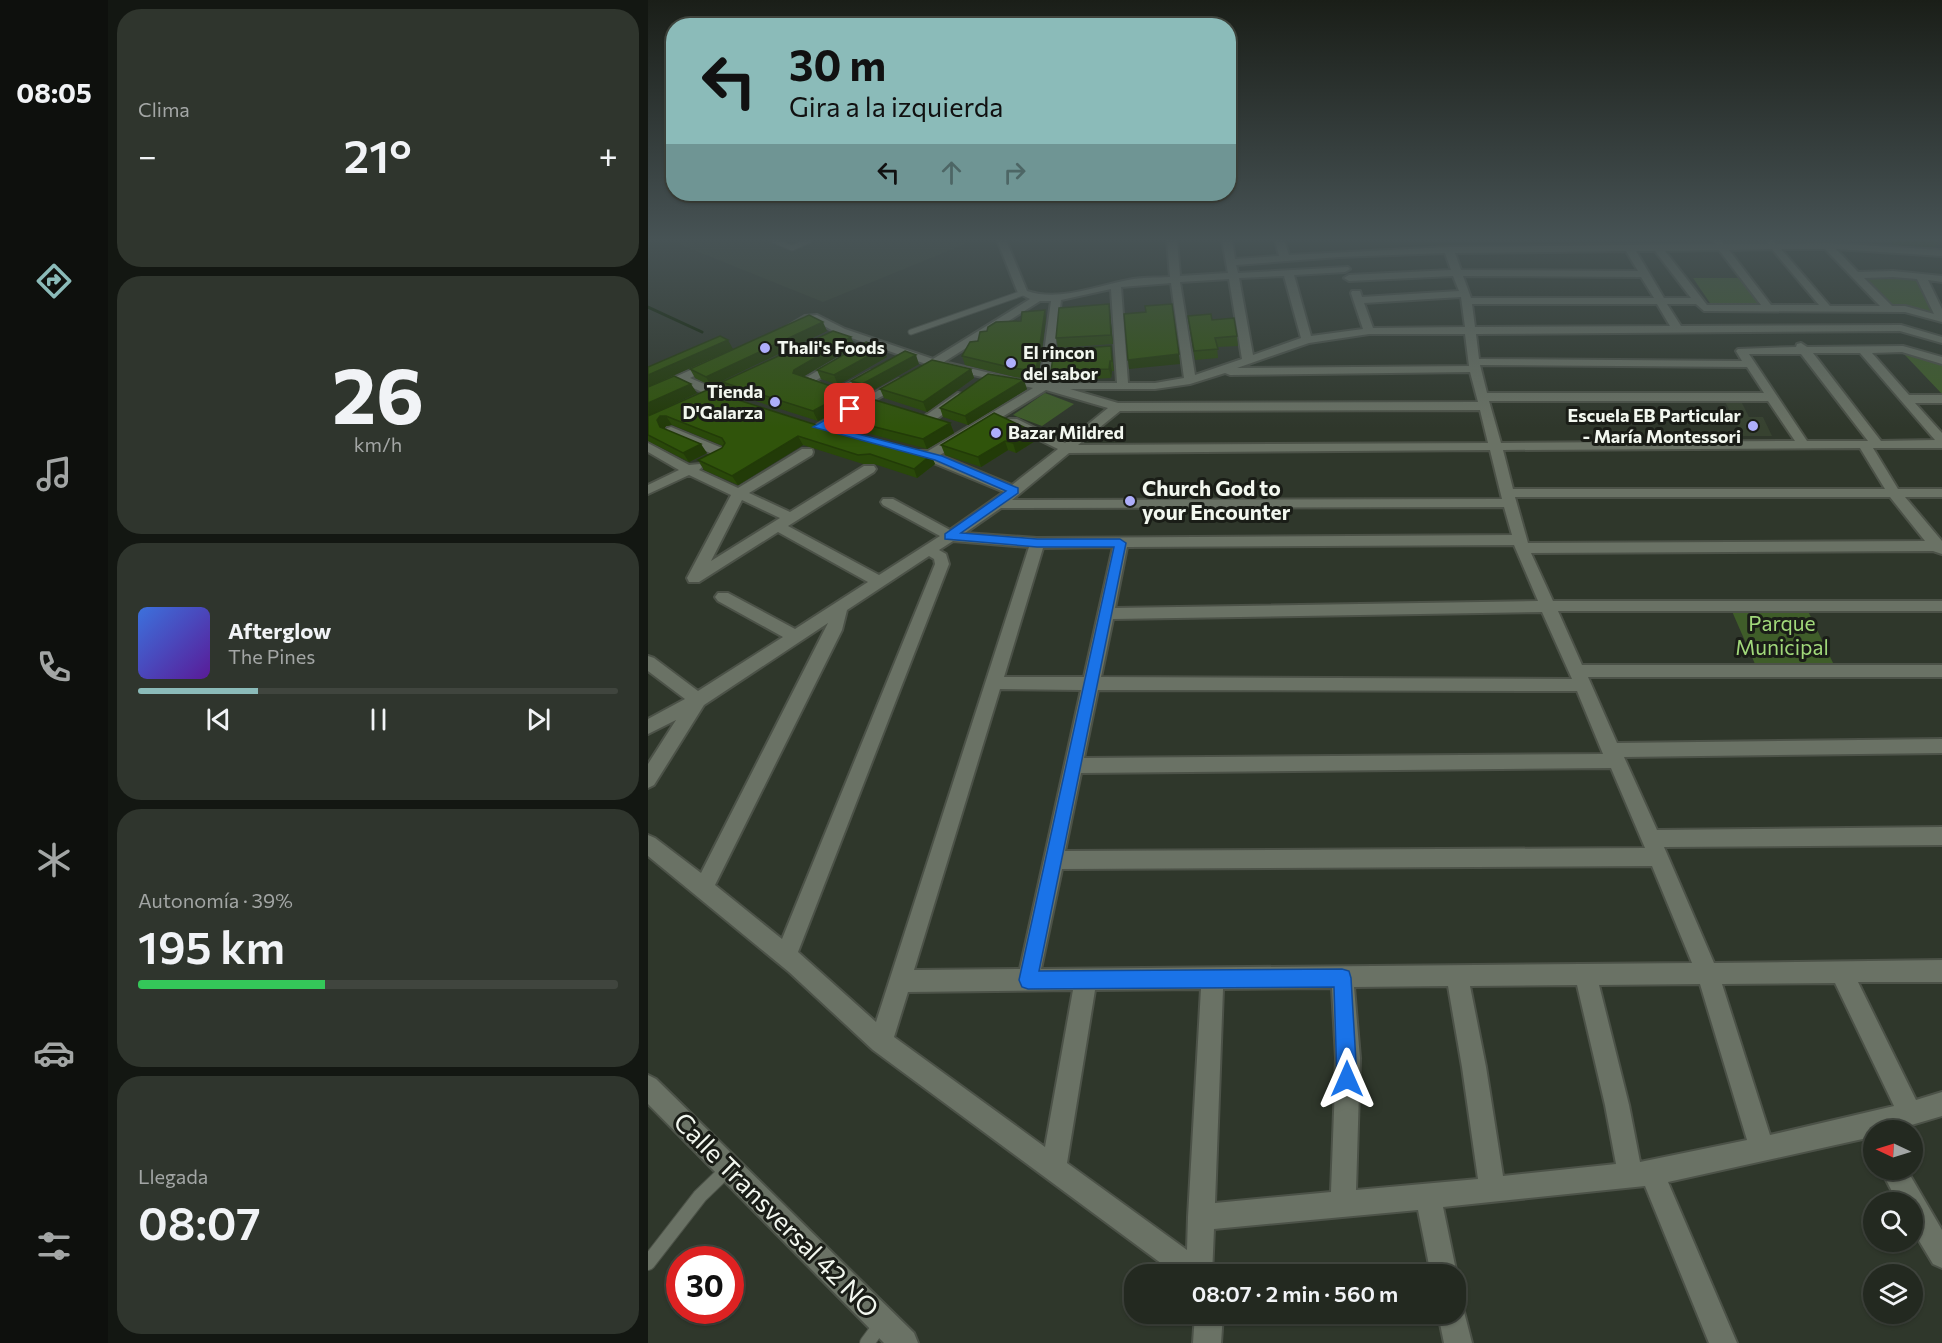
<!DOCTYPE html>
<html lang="es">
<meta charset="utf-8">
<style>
:root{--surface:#232920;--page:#2f352d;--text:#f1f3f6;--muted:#a3a6a5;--line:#40453e;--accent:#8bbbb9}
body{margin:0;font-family:Commissioner,sans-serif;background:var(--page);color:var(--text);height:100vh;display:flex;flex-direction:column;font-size:22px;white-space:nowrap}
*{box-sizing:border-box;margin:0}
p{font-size:20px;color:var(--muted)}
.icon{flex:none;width:33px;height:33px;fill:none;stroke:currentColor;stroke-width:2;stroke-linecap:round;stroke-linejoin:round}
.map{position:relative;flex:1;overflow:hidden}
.panel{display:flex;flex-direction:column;gap:9px;padding:9px;background:#131712;width:540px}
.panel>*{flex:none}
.hud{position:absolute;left:18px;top:18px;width:570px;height:183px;border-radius:24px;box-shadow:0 2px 4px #0004,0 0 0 2px var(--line);background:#8bbbb9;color:#111;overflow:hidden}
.needle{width:39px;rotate:274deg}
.controls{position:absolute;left:1215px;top:1120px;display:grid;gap:12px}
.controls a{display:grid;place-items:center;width:60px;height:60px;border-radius:50%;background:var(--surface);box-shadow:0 2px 4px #0004,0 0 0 2px var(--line);font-size:30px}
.speed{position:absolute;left:18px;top:1246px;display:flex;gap:12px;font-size:30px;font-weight:700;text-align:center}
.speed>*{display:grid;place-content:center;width:78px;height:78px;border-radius:50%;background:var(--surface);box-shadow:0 2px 4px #0004,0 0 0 2px var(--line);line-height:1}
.speed .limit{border:9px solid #d22;background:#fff;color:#111}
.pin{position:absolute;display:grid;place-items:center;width:51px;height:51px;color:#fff;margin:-26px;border-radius:12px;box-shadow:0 3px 9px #0006}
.me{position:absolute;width:66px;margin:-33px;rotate:0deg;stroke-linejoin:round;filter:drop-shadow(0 0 4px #0008)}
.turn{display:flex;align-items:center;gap:21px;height:126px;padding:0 24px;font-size:27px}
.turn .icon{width:78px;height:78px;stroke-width:2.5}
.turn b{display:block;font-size:42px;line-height:51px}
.lanes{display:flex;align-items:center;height:57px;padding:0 24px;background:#0003;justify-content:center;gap:30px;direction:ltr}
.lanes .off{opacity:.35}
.big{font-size:45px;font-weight:600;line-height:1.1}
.panel .tile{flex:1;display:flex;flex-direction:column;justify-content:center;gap:9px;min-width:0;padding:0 21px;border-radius:24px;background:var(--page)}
.panel .dial{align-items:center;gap:0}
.dial b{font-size:78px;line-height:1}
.song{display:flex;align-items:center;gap:18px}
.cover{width:72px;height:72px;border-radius:9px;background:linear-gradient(135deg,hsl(220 70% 55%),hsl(270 70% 35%))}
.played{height:6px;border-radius:3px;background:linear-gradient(90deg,var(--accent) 25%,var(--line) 25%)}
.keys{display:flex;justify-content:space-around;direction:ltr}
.heat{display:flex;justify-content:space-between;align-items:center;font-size:33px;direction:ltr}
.charge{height:9px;border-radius:4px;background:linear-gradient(90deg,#34c759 39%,var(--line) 0)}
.trip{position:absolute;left:476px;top:1264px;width:342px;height:60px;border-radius:24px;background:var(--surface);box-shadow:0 2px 4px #0004,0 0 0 2px var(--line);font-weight:600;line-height:60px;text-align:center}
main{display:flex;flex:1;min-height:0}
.menu{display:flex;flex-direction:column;width:108px;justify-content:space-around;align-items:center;background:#0e100d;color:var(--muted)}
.menu .icon{width:42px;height:42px}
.menu .selected{color:var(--accent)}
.menu b{font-size:27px;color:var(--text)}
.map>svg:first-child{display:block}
</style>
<main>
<nav class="menu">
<b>08:05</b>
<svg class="icon selected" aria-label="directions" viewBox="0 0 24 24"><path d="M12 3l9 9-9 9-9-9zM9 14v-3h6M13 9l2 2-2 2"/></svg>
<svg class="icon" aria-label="music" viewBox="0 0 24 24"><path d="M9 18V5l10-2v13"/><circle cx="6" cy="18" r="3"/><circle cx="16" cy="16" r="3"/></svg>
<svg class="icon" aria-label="phone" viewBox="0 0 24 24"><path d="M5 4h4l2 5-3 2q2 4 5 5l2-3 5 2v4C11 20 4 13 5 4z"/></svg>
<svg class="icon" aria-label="climate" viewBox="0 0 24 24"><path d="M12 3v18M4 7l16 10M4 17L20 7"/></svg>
<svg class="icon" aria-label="car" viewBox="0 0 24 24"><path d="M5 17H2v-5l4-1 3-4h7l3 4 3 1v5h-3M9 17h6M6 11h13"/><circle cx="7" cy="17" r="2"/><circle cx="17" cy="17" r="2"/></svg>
<svg class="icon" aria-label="filters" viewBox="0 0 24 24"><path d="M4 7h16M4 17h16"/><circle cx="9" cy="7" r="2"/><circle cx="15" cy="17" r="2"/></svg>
</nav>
<section class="panel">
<div class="tile"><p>Clima</p>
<div class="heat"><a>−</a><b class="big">21°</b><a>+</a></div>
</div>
<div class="tile dial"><b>26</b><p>km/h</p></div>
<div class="tile">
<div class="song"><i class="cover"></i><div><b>Afterglow</b><p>The Pines</p></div></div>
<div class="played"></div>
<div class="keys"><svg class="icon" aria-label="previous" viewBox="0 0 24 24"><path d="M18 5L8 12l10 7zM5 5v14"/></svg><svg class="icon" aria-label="pause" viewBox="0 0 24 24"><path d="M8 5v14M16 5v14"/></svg><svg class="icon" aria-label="next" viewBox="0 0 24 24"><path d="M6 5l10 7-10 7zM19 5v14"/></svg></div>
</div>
<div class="tile"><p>Autonomía · 39%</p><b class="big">195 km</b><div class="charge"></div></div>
<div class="tile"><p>Llegada</p><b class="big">08:07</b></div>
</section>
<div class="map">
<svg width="1294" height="1343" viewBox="0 0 1294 1343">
<rect width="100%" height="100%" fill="#2f372b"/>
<path fill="#374230" d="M21,240H327L175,302Z
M1077,402L1094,403L1101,417H1115L1124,436H1095Z"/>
<path fill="#3f5d29" d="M1244,275L1269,278L1289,316L1242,307L1213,276Z
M1045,278H1094L1115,306H1064Z
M1266,352L1294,362V394L1255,353Z
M397,393L426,404L394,426L365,415Z
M1083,609H1159L1186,665L1107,664Z"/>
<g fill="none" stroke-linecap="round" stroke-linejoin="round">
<path stroke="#0d2000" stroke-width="3" d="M0,307L54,332"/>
<defs>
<path id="service-far1" d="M125,240L144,248L162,240
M263,332L375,293"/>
<path id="service" d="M0,1263L52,1196L80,1169
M219,1343L233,1324"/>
<path id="minor" d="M349,240H358L379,291C411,302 448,286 480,280C494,277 508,278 522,277L519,240H529L532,276L580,273L574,240H584L587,259L631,256L627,240H636L641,255L801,247L1067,244L1065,240H1073L1076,244H1119L1120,241L1124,240L1129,244L1179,243L1294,250V256L1188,249L1210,272L1245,271L1294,276V282L1280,280L1294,309V322L1257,312L1056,311L1048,304H1019L1033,326L1253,325L1294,337V343L1252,331L828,334L831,359L1094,361L1088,351L1090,349L1148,347L1149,344L1153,343L1159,347L1255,346L1294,357V364L1254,352L1224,353L1261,395H1294V403H1267L1294,433V448H1225L1250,489H1294V497H1257L1294,541V554L1285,551L883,553L905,601H1294V611H910L934,665H1294V677H940L969,743L1294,739V753L976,757L1009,830L1294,827V845L1016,847L1066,963L1294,960V982H1210L1268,1100L1294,1092V1116L1243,1131H1226V1136L1219,1138L1020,1182L1089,1343H1061L997,1186L795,1207L809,1275L807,1281V1275H783L770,1210L566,1229L564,1275H529L225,1050L141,972L0,856V835L7,838L53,873L180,623L56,705L6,785L0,788V764L28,720L0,734V719L37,699L0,671V656L6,658L50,691L135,637L70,601L67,597L70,593H80L147,629L220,582L130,532L51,582H41L39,578L83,495L41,475L0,494V485L31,470L0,452V443L41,465L52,464L54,467L51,470L90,488L154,449H164L165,452L164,455L101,493L142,512L216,466H226L228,469L226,472L140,526L231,575L292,536L235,505L233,502L235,499H245L302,530L356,492L271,457L270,454L271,451H280L385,388L288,367L278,368V364L189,333L167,321L145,329L140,326L157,316L169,315L197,329L285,359L382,299L370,293ZM1124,249L1171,305H1123L1081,250ZM1133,249H1177L1232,306H1182ZM1071,250L1113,305H1059L1017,251ZM978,251L990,271L813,270L807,253ZM988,251H1007L1043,298H1016ZM797,253L803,270L701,275L696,278L701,281L805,276L811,291L714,297L712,291H704L703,293L715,329L663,336L646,275L697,272L702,269L700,267L590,273L588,265L691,257ZM636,276L653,338L605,355L591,278ZM815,276L993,277L1006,298H823ZM1245,277L1269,279L1286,314L1257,306H1244L1216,278ZM581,279L594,359L547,375L532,282ZM523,283L536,378L507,383H480L473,287ZM463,289L469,383H403L413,300ZM813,297L817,327L725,328L716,303ZM392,301H403L392,382L367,379L296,362ZM824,304H1009L1022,326L827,327ZM721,334H817L821,366L589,368L661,343ZM1165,353H1212L1287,440L1233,441ZM1101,354H1153L1220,441H1159ZM832,365L1099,367L1116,393H839ZM822,372L830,402L470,403L422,389H507L542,384L577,373L582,375ZM398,390L460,408L417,443L369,419H361V425L410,449L364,485L292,455ZM841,401H1120L1147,441L853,443ZM832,410L840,443L430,445L472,411ZM1212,448L1237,489H865L855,450ZM842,450L854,499L364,500L421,453ZM867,497H1242L1277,541L880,543ZM94,500L132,518L63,561ZM856,507L864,535L389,538L317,533L353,508ZM305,541L381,547L228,1022L150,952L301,564L298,554L291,550ZM866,545L890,601L467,608L479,547ZM465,547L436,677H356L395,548ZM281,556L286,559L287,564L134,939L67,885L194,630L199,610ZM894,612L924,679L453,677L465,619ZM352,689L433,690L372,969L266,970ZM450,690L929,691L955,754L436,758ZM963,768L997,848L417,851L433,773ZM1004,866L1044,963L393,969L414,869ZM1187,983L1246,1106L1122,1135L1074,984ZM1052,984L1099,1140L992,1162L981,1105L951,985ZM929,985L957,1105L968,1164L855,1176L838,1067L822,986ZM800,986L814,1067L830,1179L708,1190L712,1058L706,987ZM684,988L688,1058L683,1192L567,1203L575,989ZM553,989L540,1217L539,1250L419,1163L447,990ZM425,990L397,1147L246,1037L260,992Z
M190,359L196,362L194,364L167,381L177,386V390H169L152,381Z
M65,360L69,361V365L42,378L82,395V401H74L32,382L0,397V389Z
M223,371L227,372V376L194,394L190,396L184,392Z
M251,379L257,382L255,384L175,430L171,431L165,427Z
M310,393L314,394V400L286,421H278V415Z
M23,427L79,450L80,453L74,457L69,456L19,434L17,431L19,428Z
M0,1075L8,1079L266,1333L270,1343H236L0,1104Z
M1233,1170H1259L1294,1230V1268L1285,1264L1264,1229V1203H1250Z
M807,1302L814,1304L824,1343H796L790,1314H807Z
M547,1314H575L573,1343H545Z"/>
</defs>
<use href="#service-far1" stroke="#4c5248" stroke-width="7"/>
<use href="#service" stroke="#4c5248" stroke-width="16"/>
<use href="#minor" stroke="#4c5248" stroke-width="4"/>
<use href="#service-far1" stroke="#6a7265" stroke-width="5"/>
<use href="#service" stroke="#6a7265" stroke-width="14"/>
<use href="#minor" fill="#6a7265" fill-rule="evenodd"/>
</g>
<path fill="#294809" d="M1243,240H1291L1287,247L1245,245Z
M461,304L465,344L410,348L408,338Z
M540,316L564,320L589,336L590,346L569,347L570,358L547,360Z
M398,318L390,380L367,377L317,365L314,356L339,331L373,321Z
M179,331L63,386L47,378L42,369Z
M207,346L156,376L200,392L204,402L170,421L79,392L74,382Z
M463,346L466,371H464L463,378L406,381L403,371Z
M239,357L190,385L173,379L169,370Z
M271,364L218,394L207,390L203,381Z
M323,369L326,378L279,412L236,398L232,389Z
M0,387L49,393L1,415L162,423L283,455L287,464L269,478L226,464H215L155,445L90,485L56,470L50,460L74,448L75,446L24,425L18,426L16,428L59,453L41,462L0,441Z
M379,389L320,425L295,417L292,408Z
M346,413L387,441L368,453L360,450L333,467L297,455L293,445Z
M183,416L302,423L306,433L279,449L188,425Z"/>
<path fill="#223b08" d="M461,304L462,313L465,344L463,335Z
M397,310L398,318L390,380L388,371Z
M175,322L179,331L63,386L58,377Z
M203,337L207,346L151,379L145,373L146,370Z
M80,340L85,349L0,387V375Z
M235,348L239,357L190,385L186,375Z
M531,354L532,364L481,369L480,360Z
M268,355L271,364L218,394L214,384Z
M462,361L464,371L463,378L461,369Z
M323,369L326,378L279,412L275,402Z
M376,380L379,389L320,425L317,416Z
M43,384L49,393L0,416V403Z
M200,392L204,402L170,421L165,411Z
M12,416H18L24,425L18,426L15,430L12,427L9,420Z
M302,423L306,433L279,449L275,439Z
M384,431L387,441L368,453L365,443Z
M150,436L155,445L90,485L84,476Z
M357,441L360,450L333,467L330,457Z
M53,444L59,453L41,462L35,453Z
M283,455L287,464L269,478L266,469Z"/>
<path fill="#30540b" stroke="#223b08" stroke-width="1.5" d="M461,304L463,335L408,338L411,308Z
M524,304L531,354L480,360L476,314L498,312L497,306Z
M397,310L388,371L365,368L314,356L322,342L330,341L332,332L339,331L340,327L348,322L373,321L374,312Z
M563,314L564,320L586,318L589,336L567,338L570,349L546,351L540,316Z
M161,315L175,322L58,377L42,369Z
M185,331L203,337L146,370L145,373L200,392L165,411L74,382Z
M72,336L80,340L0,375V367Z
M218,342L235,348L186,375L169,370Z
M463,346L464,361H462L461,369L403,371L406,350Z
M257,351L268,355L214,384L203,381Z
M284,360L323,369L275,402L232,389Z
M340,374L376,380L317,416L292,408Z
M26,376L43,384L0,403V387Z
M59,390L162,423L283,455L266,469L222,454L210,455L150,436L84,476L50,460L74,448L77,443L74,438L18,416H12L9,420L12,427L53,444L35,453L0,435V416Z
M217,397L302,423L275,439L183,416Z
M346,413L384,431L365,443L357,441L330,457L293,445Z"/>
<linearGradient id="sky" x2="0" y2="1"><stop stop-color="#1a1e18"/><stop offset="0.56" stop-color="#475355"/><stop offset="1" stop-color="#475355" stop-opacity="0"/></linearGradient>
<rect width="1294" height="428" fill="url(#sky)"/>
<path fill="#1a73e8" stroke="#114b97" stroke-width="1.5" d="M199,407L207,409L179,426L294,456L370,488V493L313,533L389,539H472L478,543L391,971L694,969L701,971L703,978L709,1079L706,1086L699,1088L692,1086L689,1079L686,987L380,989L374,987L371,980L466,547H389L297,539V534L358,491L287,460L165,427Z"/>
<g fill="#aeaefb" stroke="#1a1d17" stroke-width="2">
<circle cx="117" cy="348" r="6"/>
<circle cx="363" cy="363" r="6"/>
<circle cx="127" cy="402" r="6"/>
<circle cx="1105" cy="426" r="6"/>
<circle cx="348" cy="433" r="6"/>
<circle cx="482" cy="501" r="6"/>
</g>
<g text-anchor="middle" stroke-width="6" stroke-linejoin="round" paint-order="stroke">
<g font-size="18" font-weight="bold" fill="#f2f7ef" stroke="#1a1d17" text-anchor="start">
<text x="129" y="354">Thali's Foods</text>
<text x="375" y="359">El rincon<tspan x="375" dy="21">del sabor</tspan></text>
<text x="115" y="398" text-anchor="end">Tienda<tspan x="115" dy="21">D'Galarza</tspan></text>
<text x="1093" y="422" text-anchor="end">Escuela EB Particular<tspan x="1093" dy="21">- María Montessori</tspan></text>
<text x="360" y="439">Bazar Mildred</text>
</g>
<g font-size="21" font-weight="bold" fill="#f2f7ef" stroke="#1a1d17" text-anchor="start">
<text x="494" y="496">Church God to<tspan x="494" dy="24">your Encounter</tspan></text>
</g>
<g font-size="21" fill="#a1d87a" stroke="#1a1d17">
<text x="1134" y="631">Parque<tspan x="1134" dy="24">Municipal</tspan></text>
</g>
<g font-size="26" fill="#f2f7ef" stroke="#1a1d17">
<text transform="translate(128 1215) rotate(45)" y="9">Calle Transversal 42 NO</text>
</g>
</g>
</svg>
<div class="controls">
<a><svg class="needle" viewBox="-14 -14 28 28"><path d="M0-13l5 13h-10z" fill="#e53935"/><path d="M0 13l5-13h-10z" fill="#a3a6a5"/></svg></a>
<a><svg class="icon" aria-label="search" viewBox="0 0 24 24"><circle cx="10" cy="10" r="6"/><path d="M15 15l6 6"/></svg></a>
<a><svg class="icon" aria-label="layers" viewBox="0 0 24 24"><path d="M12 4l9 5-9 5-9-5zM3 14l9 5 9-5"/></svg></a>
</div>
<div class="speed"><div class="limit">30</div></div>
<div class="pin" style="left:202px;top:409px;background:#d93025"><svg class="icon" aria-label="arrive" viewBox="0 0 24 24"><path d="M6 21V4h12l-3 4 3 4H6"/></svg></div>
<svg class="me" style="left:699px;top:1079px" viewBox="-20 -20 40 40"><path d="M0-17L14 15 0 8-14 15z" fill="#1a73e8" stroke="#fff" stroke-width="4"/></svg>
<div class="trip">08:07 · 2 min · 560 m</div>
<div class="hud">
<div class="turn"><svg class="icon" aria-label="left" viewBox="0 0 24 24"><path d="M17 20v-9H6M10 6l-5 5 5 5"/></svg><div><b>30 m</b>Gira a la izquierda</div></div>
<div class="lanes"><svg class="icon" aria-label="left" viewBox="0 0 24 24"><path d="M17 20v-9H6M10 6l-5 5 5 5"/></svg><svg class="icon off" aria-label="ahead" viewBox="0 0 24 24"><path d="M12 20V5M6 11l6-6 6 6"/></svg><svg class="icon off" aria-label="right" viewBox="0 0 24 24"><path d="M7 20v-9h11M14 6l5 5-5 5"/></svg></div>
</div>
</div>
</main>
